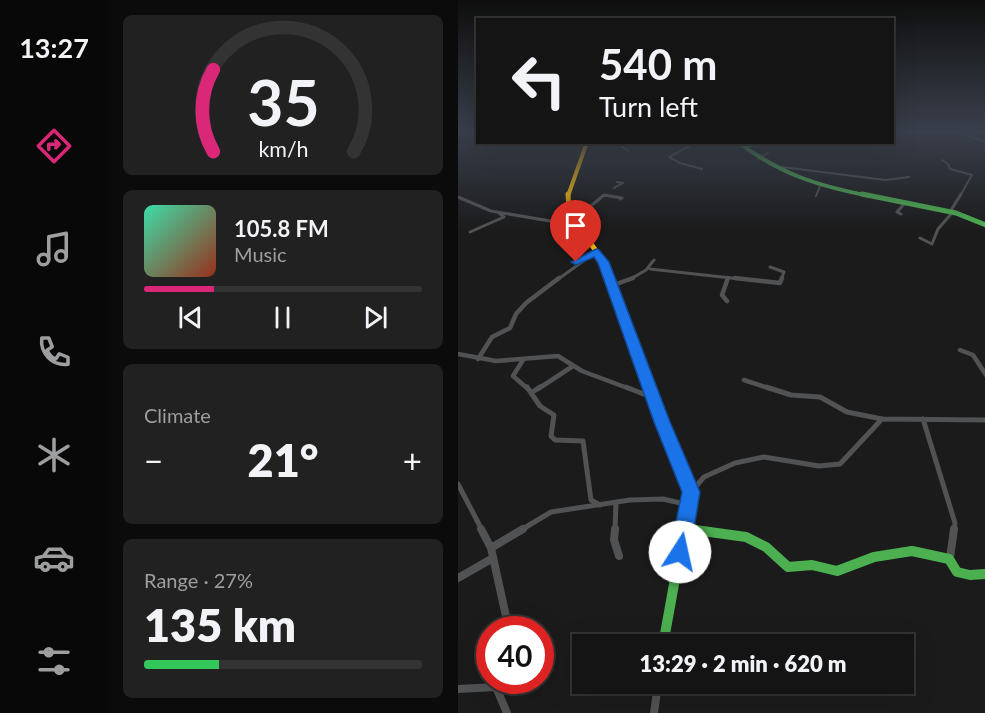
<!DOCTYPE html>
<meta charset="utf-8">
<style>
:root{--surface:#141415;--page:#212122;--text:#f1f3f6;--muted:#9d9ea0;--line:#333334;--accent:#db2777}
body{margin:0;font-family:Lato,sans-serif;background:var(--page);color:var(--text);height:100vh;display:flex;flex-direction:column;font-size:22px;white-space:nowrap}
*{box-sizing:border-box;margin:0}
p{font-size:20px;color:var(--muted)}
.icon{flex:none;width:33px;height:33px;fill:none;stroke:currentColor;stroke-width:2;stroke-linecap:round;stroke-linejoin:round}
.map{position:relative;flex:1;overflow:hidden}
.panel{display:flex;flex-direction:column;gap:15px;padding:15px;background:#0b0b0c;width:350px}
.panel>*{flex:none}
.top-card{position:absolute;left:18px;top:18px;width:418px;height:126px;border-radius:0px;box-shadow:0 6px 24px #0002,0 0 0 2px var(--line);background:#141415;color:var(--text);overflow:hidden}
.speed{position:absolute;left:18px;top:616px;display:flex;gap:12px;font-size:30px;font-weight:700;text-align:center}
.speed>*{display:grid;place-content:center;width:78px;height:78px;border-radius:50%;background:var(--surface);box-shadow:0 6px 24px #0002,0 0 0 2px var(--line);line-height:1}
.speed .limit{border:9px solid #d22;background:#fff;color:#111}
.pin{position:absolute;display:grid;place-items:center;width:51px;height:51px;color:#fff;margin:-62px -26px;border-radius:50% 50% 50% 0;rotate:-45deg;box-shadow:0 0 6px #0007}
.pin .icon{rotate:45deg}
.me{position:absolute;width:66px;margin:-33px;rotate:10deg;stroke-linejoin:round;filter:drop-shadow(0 0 4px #0008)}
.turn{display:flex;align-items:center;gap:21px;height:126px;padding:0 24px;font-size:27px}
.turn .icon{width:78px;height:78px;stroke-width:2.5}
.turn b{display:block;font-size:42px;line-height:51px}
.big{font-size:45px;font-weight:800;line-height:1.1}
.panel .card{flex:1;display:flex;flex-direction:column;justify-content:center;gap:9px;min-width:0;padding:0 21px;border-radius:9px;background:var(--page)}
.panel .dial{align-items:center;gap:0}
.dial svg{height:156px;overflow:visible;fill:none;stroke:var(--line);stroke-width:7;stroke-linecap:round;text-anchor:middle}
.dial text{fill:var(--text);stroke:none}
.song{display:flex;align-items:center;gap:18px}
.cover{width:72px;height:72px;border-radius:9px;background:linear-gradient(135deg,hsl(160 70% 55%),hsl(10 70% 35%))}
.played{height:6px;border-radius:3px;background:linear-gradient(90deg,var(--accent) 25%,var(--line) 25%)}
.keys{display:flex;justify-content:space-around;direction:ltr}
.heat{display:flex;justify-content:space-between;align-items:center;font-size:33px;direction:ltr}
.charge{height:9px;border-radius:4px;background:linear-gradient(90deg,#34c759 27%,var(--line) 0)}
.trip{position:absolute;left:114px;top:634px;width:342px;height:60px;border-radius:0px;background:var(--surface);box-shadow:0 6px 24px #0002,0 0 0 2px var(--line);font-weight:800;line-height:60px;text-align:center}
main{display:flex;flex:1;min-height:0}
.tab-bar{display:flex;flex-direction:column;width:108px;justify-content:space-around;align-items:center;background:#080808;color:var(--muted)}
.tab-bar .icon{width:42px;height:42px}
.tab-bar .on{color:var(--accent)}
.tab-bar b{font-size:27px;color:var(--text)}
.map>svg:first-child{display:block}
</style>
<main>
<nav class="tab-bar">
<b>13:27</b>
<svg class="icon on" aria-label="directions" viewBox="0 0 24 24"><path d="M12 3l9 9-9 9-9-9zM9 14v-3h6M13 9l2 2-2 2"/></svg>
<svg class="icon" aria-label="music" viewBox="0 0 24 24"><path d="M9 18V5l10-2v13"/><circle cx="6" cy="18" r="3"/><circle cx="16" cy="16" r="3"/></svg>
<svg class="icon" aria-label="phone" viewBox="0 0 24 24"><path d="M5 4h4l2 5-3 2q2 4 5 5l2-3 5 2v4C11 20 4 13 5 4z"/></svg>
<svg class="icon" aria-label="climate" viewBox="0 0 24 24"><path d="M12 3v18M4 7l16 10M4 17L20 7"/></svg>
<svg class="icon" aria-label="car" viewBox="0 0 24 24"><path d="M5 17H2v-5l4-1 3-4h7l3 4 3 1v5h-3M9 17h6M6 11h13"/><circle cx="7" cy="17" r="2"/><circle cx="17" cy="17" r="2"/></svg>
<svg class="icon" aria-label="filters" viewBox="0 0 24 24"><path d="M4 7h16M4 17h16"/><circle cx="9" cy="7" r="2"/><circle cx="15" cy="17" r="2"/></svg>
</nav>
<section class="panel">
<div class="card dial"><svg viewBox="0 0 100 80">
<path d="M14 69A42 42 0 1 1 86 69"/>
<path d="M14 69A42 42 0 0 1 14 27" stroke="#db2777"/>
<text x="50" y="56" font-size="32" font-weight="700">35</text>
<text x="50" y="72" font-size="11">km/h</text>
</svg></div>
<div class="card">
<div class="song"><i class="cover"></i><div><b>105.8 FM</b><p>Music</p></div></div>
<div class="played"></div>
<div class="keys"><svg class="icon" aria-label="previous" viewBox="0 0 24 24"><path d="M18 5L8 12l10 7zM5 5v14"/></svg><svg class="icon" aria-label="pause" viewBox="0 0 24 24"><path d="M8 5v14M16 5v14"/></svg><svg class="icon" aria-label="next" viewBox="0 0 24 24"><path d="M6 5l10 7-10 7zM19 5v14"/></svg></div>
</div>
<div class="card"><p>Climate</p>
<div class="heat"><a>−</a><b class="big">21°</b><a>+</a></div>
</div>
<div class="card"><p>Range · 27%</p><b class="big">135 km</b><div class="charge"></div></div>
</section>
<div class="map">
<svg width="528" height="713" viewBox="0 0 528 713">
<rect width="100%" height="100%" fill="#1b1b1c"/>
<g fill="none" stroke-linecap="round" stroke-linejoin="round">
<path stroke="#505254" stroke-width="2" d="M493,130L528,142
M163,142L161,144L170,151
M239,142L211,157L222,163L244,169
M285,147L318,143
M300,159L310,153
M484,160L490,164L492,169L514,175L502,196
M316,166L427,180L451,177
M156,188L165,183L159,182
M145,196H151
M358,196L362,186"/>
<path stroke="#505254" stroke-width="3" d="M0,197L33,211L122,226
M110,207L128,210L146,195L164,198L162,199
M492,212L503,194
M443,214L439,212L447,203
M12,232L46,217L41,213
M462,238L474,244L480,229L494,213
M312,267L326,272L323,280
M192,269L291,280
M99,280L138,252
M171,280L188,270L196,260"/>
<path stroke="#505254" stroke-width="4.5" d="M277,278L322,283L324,278
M153,286L175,278
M269,301L264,295L270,278
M502,350L515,355L528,375
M0,354L38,361L100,356L124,371L172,389
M20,359L34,337L52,328L58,314L68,303L101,278
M65,360L55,376L70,389
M286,380L313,389
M80,389L115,366"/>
<path stroke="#505254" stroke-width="5" d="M69,387L82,406L96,415L93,436L97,440L125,441L133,500L142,505
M168,387L193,397
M308,387L333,395L362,397L389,412L424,419L528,420
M73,393L82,387
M465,419L497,523L496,530
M0,484L24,530
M233,492L246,477L277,463L306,457L361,466L382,464L424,419
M63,530L93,512L172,500L205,499L231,505
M157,530L158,502"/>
<path stroke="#505254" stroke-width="8" d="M23,529L33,548L51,630
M157,529L156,540L161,556
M33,548L65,529
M492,558L496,529
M0,578L35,558
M40,681L38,687L49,713
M0,689L38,687
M196,713L200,684"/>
<path stroke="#4caf50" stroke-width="4" d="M280,142C322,174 360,186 412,196"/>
<path stroke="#4caf50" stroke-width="5" d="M404,194L498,213L528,225"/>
<path stroke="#4caf50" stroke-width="8" d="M217,452L233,492L226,530
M226,528L240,530"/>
<path stroke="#4caf50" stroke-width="10" d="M230,529L288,537L308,547L330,567L354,565L379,571L416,557L454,551L491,559L499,572L512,575L528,574
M205,645L226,529"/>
<path stroke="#ffc107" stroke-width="4" d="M110,196L129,142"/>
<path stroke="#ffc107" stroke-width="5" d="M110,194C110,221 132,239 145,262C148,267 149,274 152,280"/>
<path stroke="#ffc107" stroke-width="6" d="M151,278L193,389"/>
<path stroke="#ffc107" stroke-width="8" d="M192,387L217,452"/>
</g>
<linearGradient id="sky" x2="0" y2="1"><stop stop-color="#0f0f0f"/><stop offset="0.57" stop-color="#393f4b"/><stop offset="1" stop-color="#393f4b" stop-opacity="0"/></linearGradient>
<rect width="528" height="230" fill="url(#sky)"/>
<path fill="#1a73e8" stroke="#114b97" stroke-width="1.5" d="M138,249L141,250L151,262L212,422L242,492L232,552L229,559L222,561L215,559L212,552L224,492L196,422L140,263L136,257L118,265L113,262Z"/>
</svg>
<div class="speed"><div class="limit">40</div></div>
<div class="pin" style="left:118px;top:262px;background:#d93025"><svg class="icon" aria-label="arrive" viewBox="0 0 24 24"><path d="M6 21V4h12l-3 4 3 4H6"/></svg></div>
<svg class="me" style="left:222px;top:552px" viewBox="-20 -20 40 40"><circle r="19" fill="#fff"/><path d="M0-13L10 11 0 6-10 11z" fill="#1a73e8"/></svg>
<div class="trip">13:29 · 2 min · 620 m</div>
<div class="top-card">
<div class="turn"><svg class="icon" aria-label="left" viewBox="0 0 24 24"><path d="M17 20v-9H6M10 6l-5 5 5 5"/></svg><div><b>540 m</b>Turn left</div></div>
</div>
</div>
</main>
